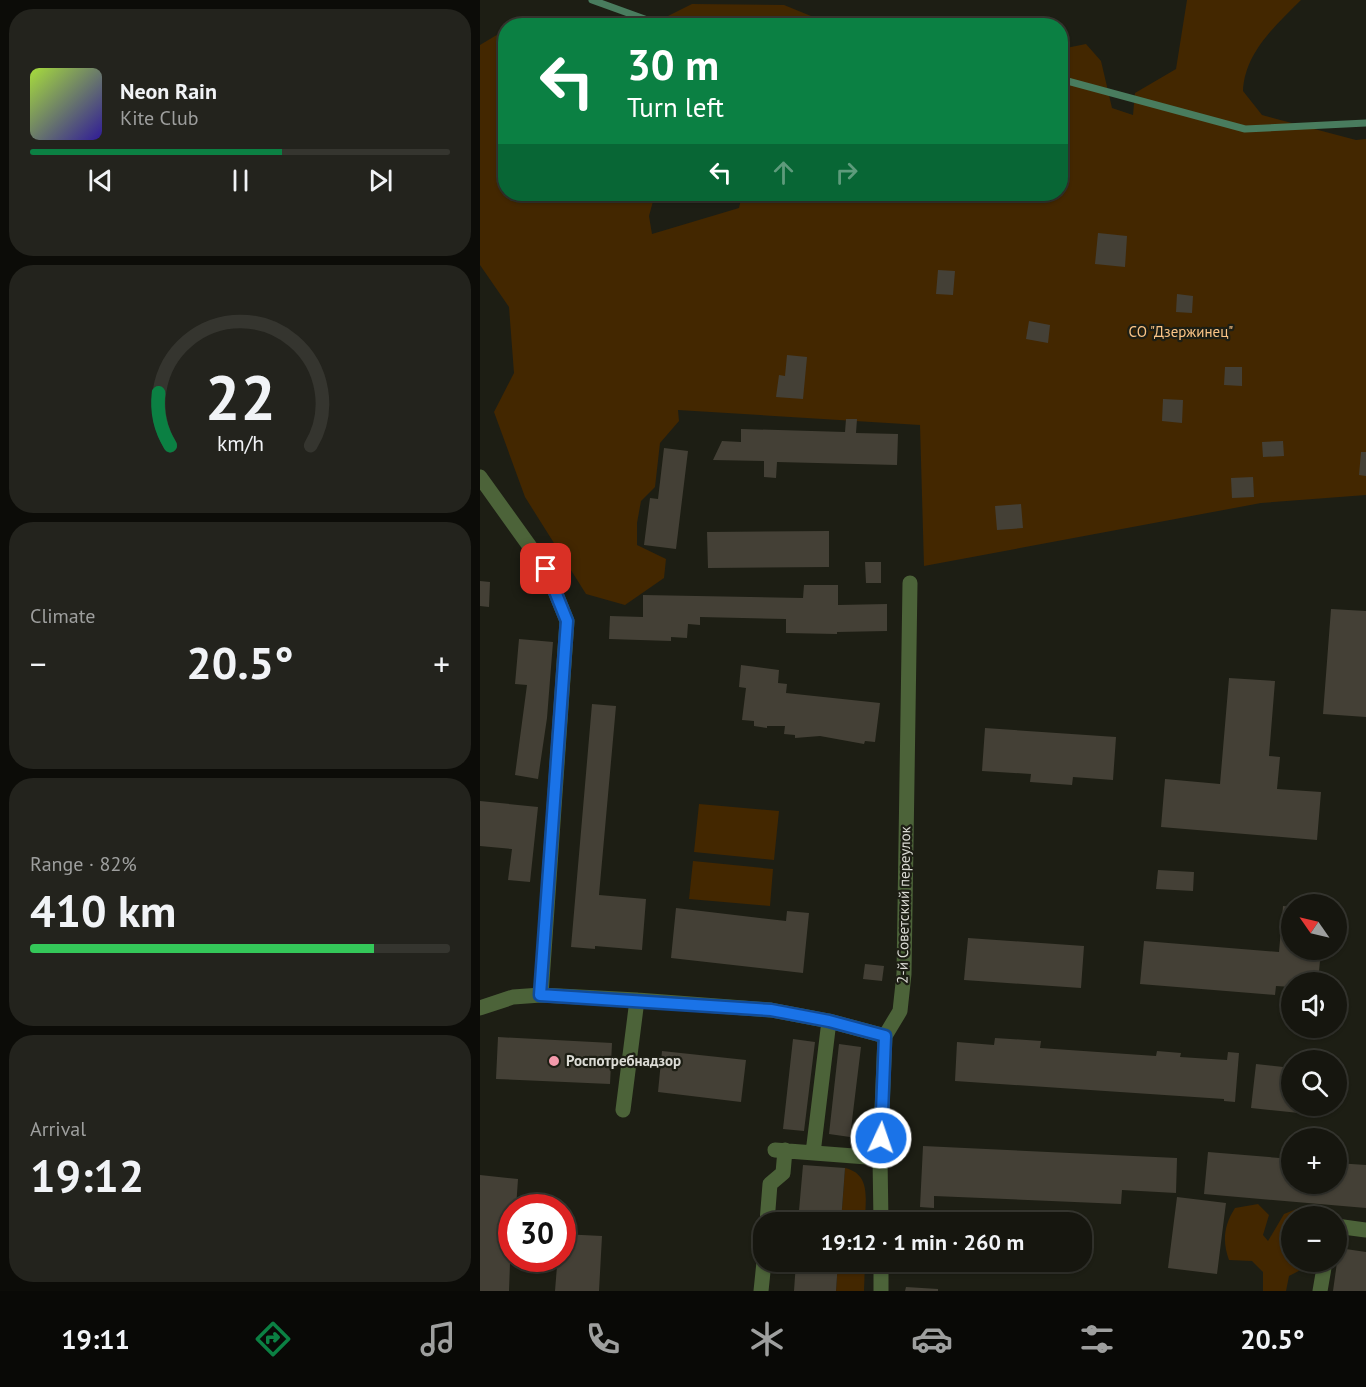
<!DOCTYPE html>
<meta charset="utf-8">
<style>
:root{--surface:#16160f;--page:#23231d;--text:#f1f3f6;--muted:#9e9f9e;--line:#35352f;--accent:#0b8043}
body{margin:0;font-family:"PT Sans",sans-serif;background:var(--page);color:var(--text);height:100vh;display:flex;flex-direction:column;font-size:22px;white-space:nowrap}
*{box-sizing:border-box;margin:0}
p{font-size:20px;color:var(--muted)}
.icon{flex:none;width:33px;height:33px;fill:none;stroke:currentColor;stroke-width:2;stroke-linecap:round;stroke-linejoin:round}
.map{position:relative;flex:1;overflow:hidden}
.sheet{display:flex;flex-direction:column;gap:9px;padding:9px;background:#0c0c08;width:480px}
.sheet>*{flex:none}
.top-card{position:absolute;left:18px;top:18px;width:570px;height:183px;border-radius:24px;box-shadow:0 2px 4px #0004,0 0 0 2px var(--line);background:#0b8043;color:#fff;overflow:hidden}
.needle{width:39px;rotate:304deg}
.controls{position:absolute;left:801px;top:894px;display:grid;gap:12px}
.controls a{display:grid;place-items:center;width:66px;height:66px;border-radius:50%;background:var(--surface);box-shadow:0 2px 4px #0004,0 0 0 2px var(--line);font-size:30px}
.speed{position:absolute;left:18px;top:1194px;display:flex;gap:12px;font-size:30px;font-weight:700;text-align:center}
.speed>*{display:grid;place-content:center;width:78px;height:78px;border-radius:50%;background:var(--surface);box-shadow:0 2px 4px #0004,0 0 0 2px var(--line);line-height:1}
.speed .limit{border:9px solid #d22;background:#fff;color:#111}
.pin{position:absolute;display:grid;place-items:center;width:51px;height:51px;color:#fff;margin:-26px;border-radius:12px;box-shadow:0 3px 9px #0006}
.me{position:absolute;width:66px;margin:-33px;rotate:3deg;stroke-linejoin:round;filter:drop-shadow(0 0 4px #0008)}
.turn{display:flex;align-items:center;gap:21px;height:126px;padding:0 30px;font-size:27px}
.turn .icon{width:78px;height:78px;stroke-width:2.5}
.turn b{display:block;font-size:42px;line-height:51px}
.lanes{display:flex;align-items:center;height:57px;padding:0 30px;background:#0003;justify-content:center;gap:30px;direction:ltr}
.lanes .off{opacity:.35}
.big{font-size:45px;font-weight:600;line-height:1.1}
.sheet .widget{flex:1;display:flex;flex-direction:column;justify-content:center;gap:9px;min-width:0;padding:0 21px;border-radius:24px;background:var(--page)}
.sheet .dial{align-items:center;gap:0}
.dial svg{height:156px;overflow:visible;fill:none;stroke:var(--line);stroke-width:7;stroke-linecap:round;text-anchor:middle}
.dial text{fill:var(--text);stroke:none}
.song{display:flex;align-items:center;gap:18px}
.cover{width:72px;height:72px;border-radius:9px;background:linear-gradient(135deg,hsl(80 70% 55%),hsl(250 70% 35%))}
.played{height:6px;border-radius:3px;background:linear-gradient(90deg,var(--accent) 60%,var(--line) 60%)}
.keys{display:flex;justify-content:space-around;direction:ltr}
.heat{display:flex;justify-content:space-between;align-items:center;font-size:33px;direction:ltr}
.charge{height:9px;border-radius:4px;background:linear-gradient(90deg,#34c759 82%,var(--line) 0)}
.trip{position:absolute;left:273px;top:1212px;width:339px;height:60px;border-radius:24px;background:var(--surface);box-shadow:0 2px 4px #0004,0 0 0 2px var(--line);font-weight:600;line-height:60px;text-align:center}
.menu{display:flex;height:96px;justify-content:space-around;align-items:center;background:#090906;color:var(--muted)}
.menu .icon{width:42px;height:42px}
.menu .selected{color:var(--accent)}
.menu b{font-size:27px;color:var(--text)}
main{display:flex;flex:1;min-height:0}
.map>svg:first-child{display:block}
</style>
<main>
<section class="sheet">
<div class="widget">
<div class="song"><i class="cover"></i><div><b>Neon Rain</b><p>Kite Club</p></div></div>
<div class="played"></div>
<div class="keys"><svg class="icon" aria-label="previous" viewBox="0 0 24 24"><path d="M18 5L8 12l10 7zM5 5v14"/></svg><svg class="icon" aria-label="pause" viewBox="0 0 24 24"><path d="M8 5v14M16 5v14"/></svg><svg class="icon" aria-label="next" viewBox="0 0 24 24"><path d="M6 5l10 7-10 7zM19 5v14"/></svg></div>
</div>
<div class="widget dial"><svg viewBox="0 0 100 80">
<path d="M14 69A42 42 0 1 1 86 69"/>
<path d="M14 69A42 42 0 0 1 8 42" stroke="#0b8043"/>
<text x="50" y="56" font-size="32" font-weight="700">22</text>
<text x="50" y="72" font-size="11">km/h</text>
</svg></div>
<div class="widget"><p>Climate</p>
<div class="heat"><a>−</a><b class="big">20.5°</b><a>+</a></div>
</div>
<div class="widget"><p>Range · 82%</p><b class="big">410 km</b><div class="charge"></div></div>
<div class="widget"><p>Arrival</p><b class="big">19:12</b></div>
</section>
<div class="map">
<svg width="886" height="1291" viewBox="0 0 886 1291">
<rect width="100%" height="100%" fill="#1d1e14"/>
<path fill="#432700" d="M707,0H821C795,26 765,52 763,91L782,115L876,140L886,139V495L781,503L444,566L440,425L198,410L199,421L180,443L175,487L161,501L157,523V545L186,559L184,578L145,605L106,594L45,497L14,412L34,373L29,307L0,265V45L25,30L26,194H175L169,216L172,234L259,208L262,194H580L581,49L606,44L621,61L632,108L653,115L655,93L696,69Z
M212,4L304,5L353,25H170Z
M219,804L299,811L294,860L214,852Z
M213,861L293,869L290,906L209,899Z
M365,1168C392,1174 385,1201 385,1222H361Z
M778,1204L789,1215L783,1235L788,1241L804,1214L819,1208L832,1216H812V1262H836L809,1276L806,1291H783V1272L772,1261L749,1260C742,1241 744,1225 755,1208Z
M358,1262H385L384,1291H356Z"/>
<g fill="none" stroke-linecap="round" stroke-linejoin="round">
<path stroke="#497c5e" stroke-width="7" d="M112,0L184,26
M580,79L765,129L886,123"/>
</g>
<path fill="#444036" d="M618,233L647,236L645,267L615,264Z
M458,270L475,271L473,295L456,294Z
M697,294L713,296L712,313L696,312Z
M549,321L570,325L568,343L546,339Z
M307,355L327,357L323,399L296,397L299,375L305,376Z
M745,367H762V386L744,385Z
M683,399L703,400L702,423L682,421Z
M366,419H377L376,433L418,434L417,465L297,462L296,478L284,477V461L233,460L242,441L261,442V429L365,432Z
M803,441L804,456L783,457L782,442Z
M184,448L208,451L196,549L164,545L170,498L178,499Z
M881,452H886V476L879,475Z
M773,477L774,497L752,498L751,478Z
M541,504L543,528L517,530L515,506Z
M349,531V567L228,568L227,532Z
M385,562H401V583H386Z
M0,581L10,582L9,607L0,606Z
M324,585H358V605L407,604V631L357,632V634L306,633V619L220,617V625L208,624L207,638L191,637V641L129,639L130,616L163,617V595L323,598Z
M851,609L886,611V717L843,714Z
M39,639L73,642L67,718L58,779L35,775L47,685L35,684Z
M261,665L299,670L298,683L307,684L306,693L400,703L395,742L385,741L384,744L340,736L315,738V735L304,734L305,726H287V728L274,726V721L262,720L266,688L259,687Z
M749,678L795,681L789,756L800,757L797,789L841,792L837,840L681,827L685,779L740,784Z
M112,704L136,706L119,895L166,899L162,950L115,946V949L91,947Z
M505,728L636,737L633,780L593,777L592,785L550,782L551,774L502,771Z
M0,801L58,807L50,882L28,880L32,849L0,846Z
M678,870L714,872L713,891L676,889Z
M803,906L812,907V950H841L838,982H812V987L796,986L795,995L660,984L664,941L799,952Z
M196,908L306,921L307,911L329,913L323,973L191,958Z
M488,938L604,946L601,988L484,980Z
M385,964L404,966L402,981L383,979Z
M18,1037L132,1043L130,1084L16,1079Z
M515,1038L561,1041L560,1048L676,1056L677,1051L701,1053L700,1057L747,1060L748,1052L759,1053L755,1102L744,1101V1099L475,1081L477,1042L514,1045Z
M313,1039L335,1042L324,1131L303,1129Z
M359,1044L381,1047L370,1137L349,1134Z
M182,1051L266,1060L261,1102L178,1092Z
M776,1064L812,1068V1106H840L839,1115L771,1108Z
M443,1146L697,1158L696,1193L642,1190L641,1204L454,1196V1208L440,1207Z
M728,1152L812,1159V1184H856V1163L886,1165V1208L724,1194Z
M323,1165L365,1168L361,1222H318Z
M0,1175L38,1179L36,1208H32L29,1291H0Z
M697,1197L746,1203L737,1274L688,1268Z
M82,1234L122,1236L119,1291H75L77,1266L59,1265V1258H82Z
M859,1248L886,1252V1291H853Z
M316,1262H358L356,1291H314Z
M426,1287L458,1289V1291H425Z"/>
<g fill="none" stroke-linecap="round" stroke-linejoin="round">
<path stroke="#4c6339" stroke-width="15" d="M0,477L66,569L87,621L61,995
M0,1008L33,997L61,995L157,1000L291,1010L349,1021L405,1036
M143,1110L157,1000
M295,1150L400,1158
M333,1153L349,1021
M287,1222L290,1184L303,1173L305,1150
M401,1222L400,1158L405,1036L420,1011L424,974L430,583
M856,1226L886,1230
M401,1262V1291
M281,1291L284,1262
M840,1291L845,1262"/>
</g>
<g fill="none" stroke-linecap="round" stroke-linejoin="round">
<defs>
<path id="route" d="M66,569L87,621L60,995L291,1010L349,1021L405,1036L401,1138"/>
</defs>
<use href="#route" stroke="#114b97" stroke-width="15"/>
<use href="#route" stroke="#1a73e8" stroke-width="10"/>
</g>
<circle fill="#f39aab" stroke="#1d1e14" stroke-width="2" cx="74" cy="1061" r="6"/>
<g text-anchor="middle" stroke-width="4.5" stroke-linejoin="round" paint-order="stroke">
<g font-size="15" fill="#fbc486" stroke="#1d1e14">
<text x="701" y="337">СО "Дзержинец"</text>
</g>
<g font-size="15" fill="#dbdbd5" stroke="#1d1e14">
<text transform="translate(424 905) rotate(-89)" y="5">2-й Советский переулок</text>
</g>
<g font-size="15" font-weight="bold" fill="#dbdbd5" stroke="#1d1e14" text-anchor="start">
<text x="86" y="1066">Роспотребнадзор</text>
</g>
</g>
</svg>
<div class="controls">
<a><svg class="needle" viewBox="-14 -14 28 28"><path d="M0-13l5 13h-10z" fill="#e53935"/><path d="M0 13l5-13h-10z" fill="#9e9f9e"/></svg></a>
<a><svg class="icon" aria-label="sound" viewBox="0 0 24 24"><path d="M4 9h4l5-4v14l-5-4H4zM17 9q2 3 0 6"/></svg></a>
<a><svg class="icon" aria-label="search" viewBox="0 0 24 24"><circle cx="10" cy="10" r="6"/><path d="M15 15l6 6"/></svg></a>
<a>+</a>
<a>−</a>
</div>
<div class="speed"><div class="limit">30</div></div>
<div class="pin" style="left:66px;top:569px;background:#d93025"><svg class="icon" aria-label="arrive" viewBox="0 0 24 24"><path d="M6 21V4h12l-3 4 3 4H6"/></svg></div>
<svg class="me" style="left:401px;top:1138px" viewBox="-20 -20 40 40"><circle r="17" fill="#1a73e8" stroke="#fff" stroke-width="3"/><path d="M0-11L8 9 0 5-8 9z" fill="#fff"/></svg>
<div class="trip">19:12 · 1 min · 260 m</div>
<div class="top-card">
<div class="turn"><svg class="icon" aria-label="left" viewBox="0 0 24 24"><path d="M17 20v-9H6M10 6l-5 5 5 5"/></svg><div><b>30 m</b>Turn left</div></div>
<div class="lanes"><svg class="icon" aria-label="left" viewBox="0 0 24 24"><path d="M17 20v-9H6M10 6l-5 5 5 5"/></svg><svg class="icon off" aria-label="ahead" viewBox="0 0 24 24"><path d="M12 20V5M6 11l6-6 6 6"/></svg><svg class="icon off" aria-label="right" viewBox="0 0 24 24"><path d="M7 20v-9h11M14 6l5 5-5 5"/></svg></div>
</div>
</div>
</main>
<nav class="menu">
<b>19:11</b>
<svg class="icon selected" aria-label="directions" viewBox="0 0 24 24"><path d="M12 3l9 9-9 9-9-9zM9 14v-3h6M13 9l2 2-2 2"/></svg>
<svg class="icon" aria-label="music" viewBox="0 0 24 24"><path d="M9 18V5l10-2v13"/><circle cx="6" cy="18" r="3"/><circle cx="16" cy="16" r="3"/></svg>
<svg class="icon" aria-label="phone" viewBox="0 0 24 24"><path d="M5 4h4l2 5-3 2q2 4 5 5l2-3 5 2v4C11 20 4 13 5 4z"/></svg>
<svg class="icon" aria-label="climate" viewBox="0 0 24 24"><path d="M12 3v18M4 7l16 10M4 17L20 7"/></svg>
<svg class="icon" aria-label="car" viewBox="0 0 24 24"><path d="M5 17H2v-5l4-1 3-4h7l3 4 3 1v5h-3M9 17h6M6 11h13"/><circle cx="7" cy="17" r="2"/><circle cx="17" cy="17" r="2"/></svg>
<svg class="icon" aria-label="filters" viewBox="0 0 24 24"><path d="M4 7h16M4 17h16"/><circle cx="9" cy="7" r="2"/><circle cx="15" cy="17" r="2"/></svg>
<b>20.5°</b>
</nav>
